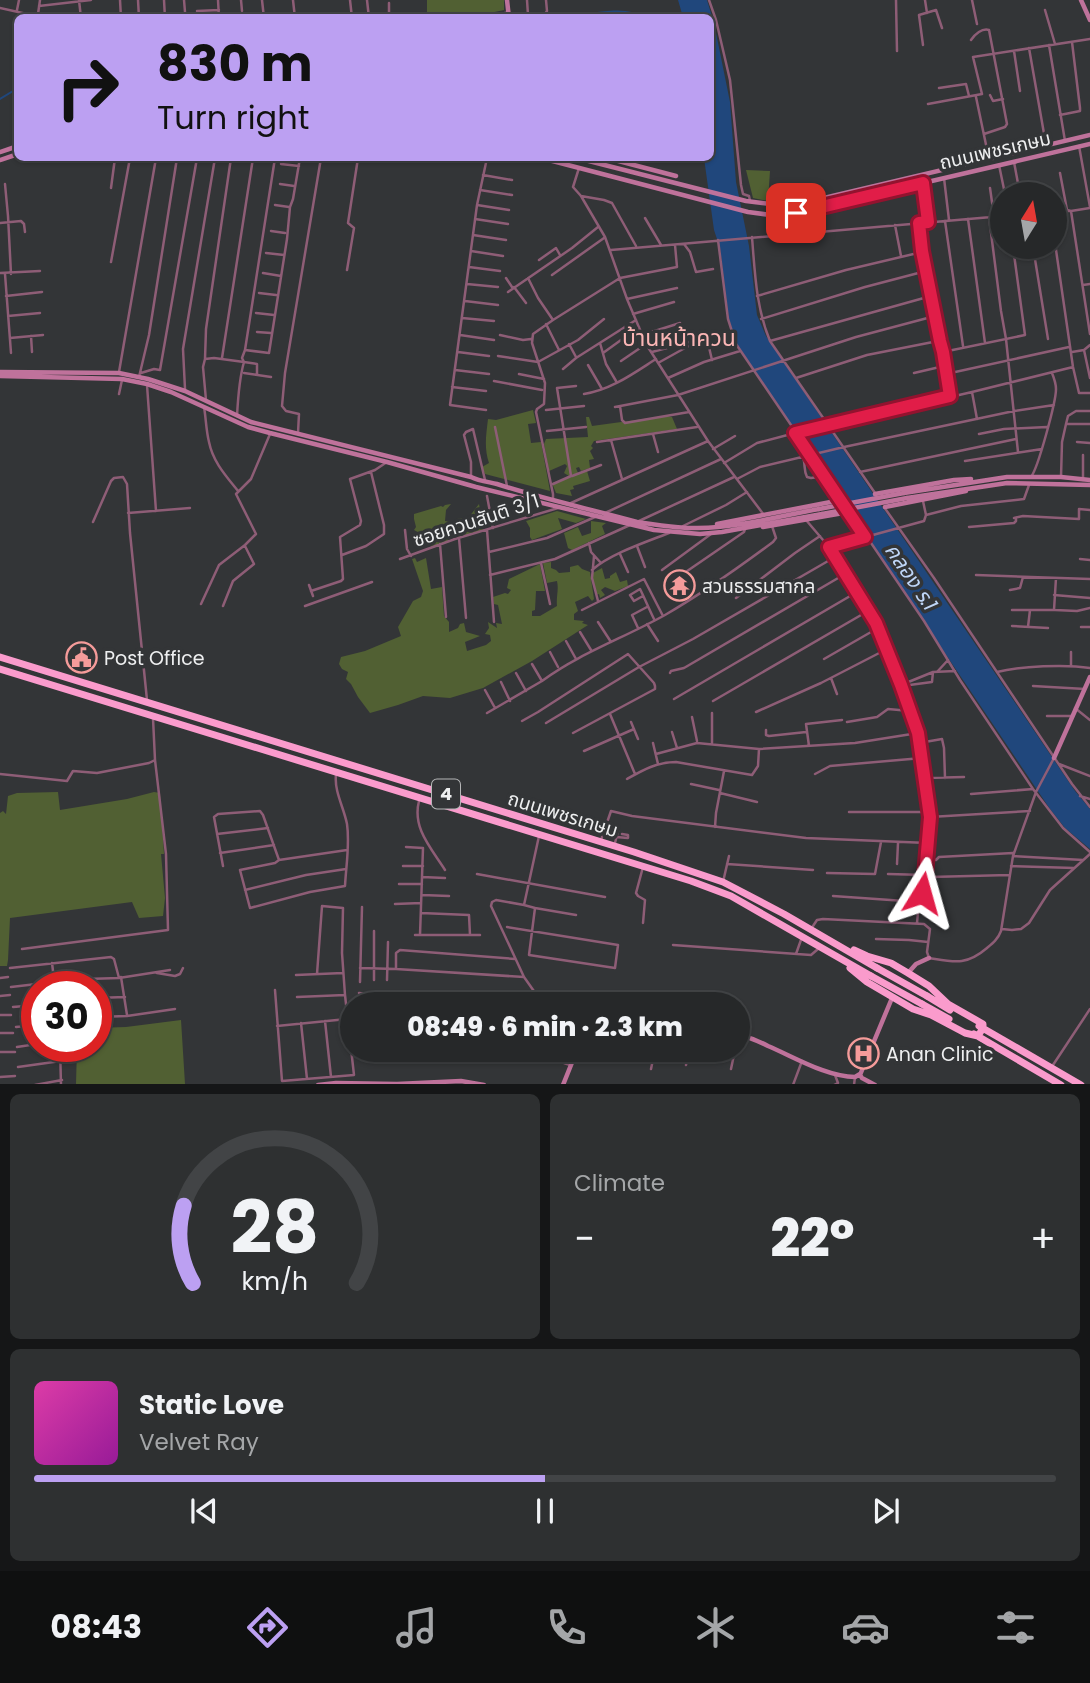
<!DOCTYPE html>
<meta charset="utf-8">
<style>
:root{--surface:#262829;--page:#2e3031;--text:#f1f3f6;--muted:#a4a6a8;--line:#424446;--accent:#bca0f2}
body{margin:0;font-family:Poppins,"Noto Sans Thai",sans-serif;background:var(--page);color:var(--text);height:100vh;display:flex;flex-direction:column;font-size:26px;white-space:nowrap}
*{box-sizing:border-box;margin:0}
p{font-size:23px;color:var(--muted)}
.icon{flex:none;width:38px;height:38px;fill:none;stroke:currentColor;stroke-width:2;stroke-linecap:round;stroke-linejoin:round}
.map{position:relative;height:1084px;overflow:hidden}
.side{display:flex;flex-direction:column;gap:10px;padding:10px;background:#151617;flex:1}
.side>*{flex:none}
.hud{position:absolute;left:14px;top:14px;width:700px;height:147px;border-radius:10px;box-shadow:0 2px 5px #0004,0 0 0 2px var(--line);background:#bca0f2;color:#111;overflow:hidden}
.needle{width:46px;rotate:11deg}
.controls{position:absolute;left:990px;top:182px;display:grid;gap:14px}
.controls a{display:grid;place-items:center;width:77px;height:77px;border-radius:50%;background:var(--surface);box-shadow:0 2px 5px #0004,0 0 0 2px var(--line);font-size:35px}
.speed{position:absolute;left:21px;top:971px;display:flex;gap:14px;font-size:35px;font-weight:700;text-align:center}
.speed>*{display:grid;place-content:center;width:91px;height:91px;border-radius:50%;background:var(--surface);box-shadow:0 2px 5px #0004,0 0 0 2px var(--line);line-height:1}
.speed .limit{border:10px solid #d22;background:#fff;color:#111}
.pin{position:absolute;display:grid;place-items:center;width:60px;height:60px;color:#fff;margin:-30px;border-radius:14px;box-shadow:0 4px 10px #0006}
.me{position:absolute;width:77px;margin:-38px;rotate:8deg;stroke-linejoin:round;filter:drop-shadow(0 0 5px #0008)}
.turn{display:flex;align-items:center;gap:24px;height:147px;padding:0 28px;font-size:32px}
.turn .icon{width:91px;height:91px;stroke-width:2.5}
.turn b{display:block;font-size:49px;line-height:60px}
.big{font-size:52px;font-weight:800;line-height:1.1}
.side .card{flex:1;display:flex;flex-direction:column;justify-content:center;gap:10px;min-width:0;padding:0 24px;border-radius:10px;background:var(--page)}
.side .dial{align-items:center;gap:0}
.dial svg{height:182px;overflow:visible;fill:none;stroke:var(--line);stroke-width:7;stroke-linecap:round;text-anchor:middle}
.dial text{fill:var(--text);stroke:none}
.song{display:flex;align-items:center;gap:21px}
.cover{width:84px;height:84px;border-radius:10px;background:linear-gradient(135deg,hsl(320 70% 55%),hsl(300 70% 35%))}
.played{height:7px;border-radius:4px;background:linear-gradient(90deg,var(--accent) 50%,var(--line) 50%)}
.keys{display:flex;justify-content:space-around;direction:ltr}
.heat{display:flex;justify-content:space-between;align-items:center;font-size:38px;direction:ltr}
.side .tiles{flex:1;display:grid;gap:10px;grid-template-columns:1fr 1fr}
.card:last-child{grid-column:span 2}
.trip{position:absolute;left:340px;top:992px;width:410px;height:70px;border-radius:35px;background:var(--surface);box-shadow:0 2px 5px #0004,0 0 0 2px var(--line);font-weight:800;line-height:70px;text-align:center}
.tab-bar{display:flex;height:112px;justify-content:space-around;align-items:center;background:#0f1010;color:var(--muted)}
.tab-bar .icon{width:49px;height:49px}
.tab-bar .active{color:var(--accent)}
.tab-bar b{font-size:32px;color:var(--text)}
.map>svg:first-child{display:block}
</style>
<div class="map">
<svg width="1090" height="1085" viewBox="0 0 1090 1085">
<rect width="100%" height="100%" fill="#333537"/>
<path fill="#516033" d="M427,0H504V10L471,17H425L427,13Z
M746,170L770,171L768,201L753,198Z
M533,410L536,423L528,424L531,443L541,442L550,491L485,474L482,467L489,463C484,448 486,436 488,419L496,420Z
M665,416L672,417L677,429L594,441L591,446L593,448L590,451L594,459L589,460L590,468L581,471L579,467L576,468L578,473L569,476L564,473L567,466L565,464L549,471L544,444L546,439L588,437L586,417H589L592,426Z
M587,471L590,481L573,486L574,489L570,490L572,496L556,493L552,483Z
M451,504L446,510L445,521L450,522L447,531L449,542L432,548L427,537L414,530L416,527L414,519V514L441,506L443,507L445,505Z
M479,504L484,531L458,538L457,519L469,517Z
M557,511L586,519L576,523L558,518L562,529L532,540L530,537V528L526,521Z
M591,521L606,523L602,526L605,534L572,550L568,548L564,533L578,527L582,536L591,533Z
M415,558L417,562L426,558L431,589L442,587L444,616L449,622V632L458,628L460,624L464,623L466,632L480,636L465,642L467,651L486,645L491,641L490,635L485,634L489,628L488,622L497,628L496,623L502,624L498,605L494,604L493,597L505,593L508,594L511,590L507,588L509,579L540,564L545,591H536L535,610L532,611V616H540L557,606C556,597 559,590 557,581L547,583L543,563L551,562V568L556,570L559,573L570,572V567L578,565L582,569L590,572L594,599L592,601L588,596L575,602L578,611L574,614V620L584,621L582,623L588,625L532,661L483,688L450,698L423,696L398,705L370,713L358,697L351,684L346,679L348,672L342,669L339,664L341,657L365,651L401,636L398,627L413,601L421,597L423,591L412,559Z
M602,568L605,579L610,578V576L616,572L620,582L627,580L628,586L615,591L605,587L601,590L605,595L600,598L599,594L596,595L591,574Z
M58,792L60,810L127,799L154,792L160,793L164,854H161L165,898L163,916L139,918L132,902L10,918L8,960L7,966H0V813L3,811L6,814L8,796L17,793Z
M181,1020L185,1084H76L77,1047L96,1046V1028L126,1027Z"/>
<path fill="#20477c" d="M678,0H707L714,23L730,102L736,182L749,246L757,315L766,336L1075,791L1090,809V849L1065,828L1050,809L737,345L729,319L720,248L714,230L704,158H710V18L683,17Z"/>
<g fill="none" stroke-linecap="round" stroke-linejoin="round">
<path stroke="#20477c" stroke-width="2" d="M568,18C588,15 627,5 643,18
M0,99L18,88"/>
<path stroke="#8e5d76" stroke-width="2.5" d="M79,0L81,18
M120,0L121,18
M138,0L139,18
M164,0L165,18
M184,0L185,12
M218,0L219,18
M241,0L242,11
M262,0L264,18
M293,0L295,18
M350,0L352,18
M367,0L369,18
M527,0L528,15L545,14L547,11L546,0
M709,0L716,20L730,80L741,185L743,194L749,196L750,201
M896,0L897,51
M925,0L927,13
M972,0L977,24
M39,6L91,0
M0,8L45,18
M17,10L19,0
M1045,10L1055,44
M197,11L219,10
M38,14L40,0
M369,16L389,15V3
M107,18L121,16
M484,18L509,12
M971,40C975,34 982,28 989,30L1007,124L1005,127L984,134
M923,45L919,15L936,10L942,28
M1049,45L1065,141
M1029,48L1046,145
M1014,51L1020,91
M939,88L966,84L969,96
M990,95L993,101L1003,99
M976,97L989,159
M928,104L982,94L973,57L1090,39
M1060,115L1080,111V108L1072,42
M1079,146L1090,207
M1014,162L1020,194
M281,164L299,166
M999,165L1005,194
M579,168L573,187L581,196L605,237L627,299L646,344L708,441L764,515
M1060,173L1067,210L1071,211L1090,334
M483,175L512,180
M944,178L949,220
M923,183L927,221
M5,184L8,216L11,274
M280,184L294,186
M111,188L115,158
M990,188L994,216
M480,190L512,195
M581,196L604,200L612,203L636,246
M275,205L289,207
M477,205L509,210
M1055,211H1071L1090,208
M989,217L1001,311L1006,339L1018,452
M645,218L661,245
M475,219L508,224
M968,219L985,343
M945,221L963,346
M0,223L21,221L24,224L25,232
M919,223L922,252L943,352L950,396
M895,225L901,256
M271,231L285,233
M473,235L506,240
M752,237C755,274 756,307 770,341L875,493
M718,240L728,319L736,344L924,621L960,680L1033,789L1063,828L1090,852
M1055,243L1073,367L1079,393H1090
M684,244L690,252L696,272L713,269
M1033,247L1048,339
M611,250L1003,216
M471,251L503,256
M266,253L284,255
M539,260L556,248L560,255
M111,262L130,158
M469,267L500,271
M347,270L354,228L348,223L358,158
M0,273L40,271
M263,273L281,276
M5,274L11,353
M552,275L604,238
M506,278L512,287
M528,278L538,298L553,320
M467,284L498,287
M1083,285L1090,284
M514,287L526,303
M508,292L572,248L598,227
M259,293L276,295
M6,296L42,292
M757,296L846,270L922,252
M627,299L677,288
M465,301L498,305
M256,313L274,315
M633,314L674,302
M8,316L40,313
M462,318L494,321
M761,319L865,287L926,271
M546,324L559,350
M257,332L271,333
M460,335L494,340
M500,335L523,340L531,339
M642,335L680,323
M31,336L32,352
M10,338L43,335
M770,341L931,296
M600,343L606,364L616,381
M708,343L712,360
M569,344L576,357
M245,350L269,353L287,239L290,207L293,199L300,158
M1084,350L1090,378
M458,352L489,356
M652,352L689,342
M943,352L1025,335L1013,247
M1072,352L1084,350L1090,345
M603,353L639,327
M498,356L538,362L578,340L604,319
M222,358L253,158
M205,359L206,329L231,158
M621,361L646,344
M658,363L694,343
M588,365L602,389
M563,369L576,358L636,320
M455,370L489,374
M119,372L156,158
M141,373L154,369L160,370L197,158
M244,373L271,377
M914,373L944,366
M519,374L544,379
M946,374L1069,347
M139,377L149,335L177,158
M668,378L704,362L740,351
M796,378L867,355L938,341
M494,381L542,390
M147,385L156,511
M452,387L486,391
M185,389L183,349L215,158
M972,392L977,419
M119,394L122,380
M584,394C611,390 634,373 656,359
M206,400L203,367L205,359L214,358L244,362L242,358L245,350L275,158
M620,406L622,420L625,423L689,412
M204,407C206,418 206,430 209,442C213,462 226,476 238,491
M615,407L678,395L856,337L935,316
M486,410L450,405L477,205L487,158
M546,410L584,406
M237,416C238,398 239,379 244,362L257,364V374
M1066,424L1068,416L1076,411H1090
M495,427L507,486
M547,431L586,427
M298,433L299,414L286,411L282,406L285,373L321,158
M653,434L658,452
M979,434L1004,429L1047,427
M611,440L622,479
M801,441C798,450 803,453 804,461C805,467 804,471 807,477L811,478L825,476
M597,442L697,427
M1077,442L1090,443
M713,449L735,436
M1083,455V480
M965,461L1042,449
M724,463L757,443L795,433L972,392L1073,367
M860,472L1016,439
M572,476L601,465
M471,477V462L464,435L466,432L473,429L485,480
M1031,477C1038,468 1056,402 1056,389C1056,384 1054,378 1052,373
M1061,477L1062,442L1066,424H1090
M737,479L760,467L844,447L1014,411L1054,405
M553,484L571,476L557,388L576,386
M487,496L493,528
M553,499V494L536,412L537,409L544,404L545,383L532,343L533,334L553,320L620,278L677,267L675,245
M571,503L708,441
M884,507L934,578L1072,784L1090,807
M128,513L190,508
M605,513L721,459
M926,515L961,506L1024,499L1029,485
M1014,518L1023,516L1079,519V509L1090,510
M806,520L829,547L876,623L902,686L918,733L930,817L926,867L920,892L917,923
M639,521L734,477
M93,522L111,481L114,478L123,477L127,484L130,533L147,700
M683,526L726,505L747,492
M969,527L1014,523L1016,521V518
M405,530L407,549L411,556
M487,530L494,622
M459,538L466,618
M589,543L591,552L601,563
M440,544L446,617
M637,546L645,567
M829,547L924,521L926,515L923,501
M489,552L547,538L595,517
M620,554L628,572
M342,555L366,546L384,534V525L371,472
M594,556L592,578L598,601
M400,559L455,539L558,508
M1080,559L1090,560
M541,563L550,604
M592,570C610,554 646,542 669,533
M662,570L711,534
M490,575L555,559L630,525
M976,575L1090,579
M677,578L744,532L745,529
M309,585L313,596
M1010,590L1020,588L1023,577
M311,591L341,581L343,579L340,537L360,525L361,521L350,479L375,470L387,462
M1054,595L1090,598
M643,596L634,601L630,595L640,589C645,599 649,609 654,619
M736,598L795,553L820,536
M201,604L219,565L245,545L256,534L236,494L251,479L270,434
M223,606L233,581L254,564L245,546
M305,606L372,582
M582,610L644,579L663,616
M1012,610H1030
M1055,610L1077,611L1090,608
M598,622L611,642
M647,624L658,641
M1012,626L1048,628
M1028,627L1030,610H1054L1056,578
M1081,627H1090
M638,628L632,615L647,607
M580,632L591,650
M566,641L576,659
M550,652L558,667
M1071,652V666
M824,659L878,628
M937,672L948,660
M997,672C1020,666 1066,664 1090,668
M516,673L526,691
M670,673L671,671L684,668L845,574
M831,678L837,694
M542,681C580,653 624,638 665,615C703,593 738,568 773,542L776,538L772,526
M501,682L510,701
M901,685L933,672
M902,686L932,682L933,672L955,671
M1033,686L1085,689
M485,690L495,708
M674,699L857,592
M713,701L868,611
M1075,708L1090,720
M756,712L821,683L887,649
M487,713L542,681L532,664
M712,713V744
M610,714L635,774
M1047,716H1071
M692,717L697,741
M522,721L538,712L628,654L654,683L655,686V689L573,733
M631,722L638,739
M847,722L877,717L888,709L910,711
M546,723L639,667L693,639L835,557
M766,730V735L769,736L806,732
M672,732L677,748
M653,743L658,764
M919,743L942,739L944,748L945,778
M809,746L806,724L842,720
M584,751L634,729
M656,754L697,743L759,749L855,743L918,733
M1059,764L1090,776
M0,774L67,781L73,771L97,773L149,763L155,760
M815,774L830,766L922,758
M336,775C334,791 344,808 347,824C350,844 346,866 345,886L310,892L250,908L240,870L275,863L279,860L347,850
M925,778L964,777
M627,779C643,770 657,762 676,762L752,775L758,766L759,749
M691,784L719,790
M720,793L757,802
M971,794L1033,789
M1080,796L1090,799
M419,801C412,828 431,848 445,870
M849,812H929
M930,817L1030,811
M715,827L716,813L724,771
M217,834L268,828
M616,837L628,838V835L622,834
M601,840L611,811L632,816L806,838L928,843
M615,843L618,831
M406,847L423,848L420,935
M220,853L274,845
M1013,856L1083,860
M927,858L936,860L939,857L1013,853
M727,864L813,870
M897,864L898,843
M223,866L214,817L218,814L260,811L263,815L279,860
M403,866H423
M1011,866L1074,868
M827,873L875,874L881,842
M477,874L605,897
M888,874L925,875L930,877L1009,875
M422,877L445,878
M723,882L729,856
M399,884H422
M245,890L306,875L346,869
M920,892L933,893
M422,895L449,896
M833,896L919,902
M395,904L421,903
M919,904H935
M524,905L496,900L492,902L491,906L524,977L543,1004
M535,908L576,915
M421,913L469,915L470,935
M643,923L645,900L638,896L636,893L643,867
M507,927L618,945L615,968L529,955L535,908L524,905L539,836
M811,929L817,920L823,919L924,924L930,929L927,952L929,958C954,962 966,966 987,948C993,943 998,939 1001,931L1013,856L1036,792L1054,758
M1002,929L1012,930L1021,929L1029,923L1050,890L1090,854
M415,935H480
M876,939L909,940L928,942
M673,945L811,955L818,949
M22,949L168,930L166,854L155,760L153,718
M796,954L802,937
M52,963L55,987
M10,968L111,957L114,959L119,978
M360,968L396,969L524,977
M396,968V953L400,950L515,959
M157,973L175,976L180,974L183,968
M296,975L343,973
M121,977L127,1015
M0,978L8,977
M54,980L119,978L170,970
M374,980V931
M387,980L388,942
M360,982L362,907
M11,987L54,982
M275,990L282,1081L354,1075L345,995
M359,993L456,1004
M0,996L10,995
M297,997L345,995L342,953L343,908L322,906L317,974
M96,998L125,997
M13,1007L37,1005
M0,1015H11
M96,1017L127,1016L175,1009
M325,1021L331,1077
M301,1023L307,1079
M277,1026L347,1019
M16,1027L37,1025
M0,1033H13
M60,1046L61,1085
M17,1047L37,1044
M556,1050L564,1063L570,1065
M0,1052H15
M686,1065L689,1050
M1053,1065L1090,1009
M18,1067L61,1061
M651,1069L655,1050
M731,1069L735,1050
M0,1077L15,1076
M35,1085L62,1080
M793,1085L802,1061
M834,1085L838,1083L835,1075
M854,1085L855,1077"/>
<path stroke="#bf729b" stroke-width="4.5" d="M507,0L509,18
M1081,0L1090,20
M0,152L18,146
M541,158L748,212L778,216L816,208L1090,144
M577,158L746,201L779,205L807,202L1090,135
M607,158L676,176
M0,160L18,154
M0,372L119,373L148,379L185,391L251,422L471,477C479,481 489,482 497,484C543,499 590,509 637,522C664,526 690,530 718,527C751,524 786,515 819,509
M0,376L122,379L147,384L171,392L248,427L270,433L387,462L476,487L654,530L700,534L722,532L822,514
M904,493L1007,477H1061L1090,480
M875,494L954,480L971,479
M907,498L1007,483L1090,485
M885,507L966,491
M717,524L841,500
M763,527L849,512
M1054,758L1090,677
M908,973L916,964L929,958
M737,1035C748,1036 758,1041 768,1046C794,1057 827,1077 855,1077L860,1074
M318,1085L336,1083L397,1084L461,1081L484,1085
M563,1085L577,1050
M875,1085L862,1078L860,1075L892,998"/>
<path stroke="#fa9bcc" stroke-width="7" d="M0,657L634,852L723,882L784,914L877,968
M0,669L691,881L731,896L871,976
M850,968L867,982L913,1009L931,1015L965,1033L978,1036L983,1028V1024L948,1004L929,986L908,973L891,963L867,956L854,950
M927,996L950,1010
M922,1004L949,1019
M979,1026L1081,1085
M974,1034L1061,1085"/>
<path stroke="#bf729b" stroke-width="4.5" d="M819,509L904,493
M822,514L907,498"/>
<path stroke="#fa9bcc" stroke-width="7" d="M877,968L927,996
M871,976L922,1004"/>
</g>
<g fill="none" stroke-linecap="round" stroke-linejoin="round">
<defs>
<path id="route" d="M796,213L923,183L928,222L919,223L922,251L940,341L943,352L950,396L795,433L865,537L829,547L876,623L901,685L918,733L930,817L925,875L920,892L922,893"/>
</defs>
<use href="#route" stroke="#92132f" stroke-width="18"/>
<use href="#route" stroke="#e11d48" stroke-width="12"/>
</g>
<defs>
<symbol id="temple-ring" viewBox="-11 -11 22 22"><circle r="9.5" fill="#333537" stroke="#f59b9a" stroke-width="1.5"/><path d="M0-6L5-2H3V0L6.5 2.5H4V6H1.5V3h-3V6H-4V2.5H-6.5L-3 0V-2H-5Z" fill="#f59b9a"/></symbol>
<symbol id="civic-ring" viewBox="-11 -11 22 22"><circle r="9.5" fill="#333537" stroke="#f59b9a" stroke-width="1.5"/><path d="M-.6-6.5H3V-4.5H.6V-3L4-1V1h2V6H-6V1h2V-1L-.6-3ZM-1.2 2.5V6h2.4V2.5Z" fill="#f59b9a"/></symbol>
<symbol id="hospital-ring" viewBox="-11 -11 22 22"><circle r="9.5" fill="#333537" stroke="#f59b9a" stroke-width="1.5"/><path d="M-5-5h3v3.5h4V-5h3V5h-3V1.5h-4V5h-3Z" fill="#f59b9a"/></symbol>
</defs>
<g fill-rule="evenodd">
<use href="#temple-ring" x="662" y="568" width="35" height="35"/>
<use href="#civic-ring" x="64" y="640" width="35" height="35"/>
<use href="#hospital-ring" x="846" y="1036" width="35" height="35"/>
</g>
<g text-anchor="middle" stroke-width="7" stroke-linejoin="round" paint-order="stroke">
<rect fill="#333537" stroke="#b6b7b8" stroke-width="2" x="432" y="779.5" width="28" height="29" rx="5"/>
<g font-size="18" font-weight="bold" fill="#eeeff0">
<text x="446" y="800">4</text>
</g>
<g font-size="19" fill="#eeeff0" stroke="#333537">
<text transform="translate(995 150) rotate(-13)" y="7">ถนนเพชรเกษม</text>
<text transform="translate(476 520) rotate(-18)" y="7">ซอยควนสันติ 3/1</text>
<text transform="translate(563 814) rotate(17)" y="7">ถนนเพชรเกษม</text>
</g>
<g font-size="19" fill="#eeeff0" stroke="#333537" text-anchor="start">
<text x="702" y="593">สวนธรรมสากล</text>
<text x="104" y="665">Post Office</text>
<text x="886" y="1061">Anan Clinic</text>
</g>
<g font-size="21" font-style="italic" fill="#bfd6f7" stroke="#333537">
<text transform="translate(911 577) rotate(56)" y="7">คลอง ร.1</text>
</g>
<g font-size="23" fill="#fbb6b5" stroke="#333537">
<text x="679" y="346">บ้านหน้าควน</text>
</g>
</g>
</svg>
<div class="controls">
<a><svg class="needle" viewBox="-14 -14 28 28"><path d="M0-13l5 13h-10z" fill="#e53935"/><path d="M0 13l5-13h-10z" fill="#a4a6a8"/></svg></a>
</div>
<div class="speed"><div class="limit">30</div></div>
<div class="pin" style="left:796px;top:213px;background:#d93025"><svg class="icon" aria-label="arrive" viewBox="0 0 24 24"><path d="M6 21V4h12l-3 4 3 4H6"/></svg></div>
<svg class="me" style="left:922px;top:893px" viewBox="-20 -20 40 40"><path d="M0-17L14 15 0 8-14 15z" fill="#e11d48" stroke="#fff" stroke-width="4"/></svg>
<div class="trip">08:49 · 6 min · 2.3 km</div>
<div class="hud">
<div class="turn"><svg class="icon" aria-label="right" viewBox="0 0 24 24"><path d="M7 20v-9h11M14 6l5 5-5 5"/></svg><div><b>830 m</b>Turn right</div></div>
</div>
</div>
<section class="side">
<div class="tiles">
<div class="card dial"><svg viewBox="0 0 100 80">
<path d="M14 69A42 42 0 1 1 86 69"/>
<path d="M14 69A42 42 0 0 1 10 35" stroke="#bca0f2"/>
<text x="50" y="56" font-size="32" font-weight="700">28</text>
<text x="50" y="72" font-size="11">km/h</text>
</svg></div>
<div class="card"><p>Climate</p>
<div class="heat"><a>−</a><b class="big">22°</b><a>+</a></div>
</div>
<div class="card">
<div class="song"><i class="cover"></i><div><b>Static Love</b><p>Velvet Ray</p></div></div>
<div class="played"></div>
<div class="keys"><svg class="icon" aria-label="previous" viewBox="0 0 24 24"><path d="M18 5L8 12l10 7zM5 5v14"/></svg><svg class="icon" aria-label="pause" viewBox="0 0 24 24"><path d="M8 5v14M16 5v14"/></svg><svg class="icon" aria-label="next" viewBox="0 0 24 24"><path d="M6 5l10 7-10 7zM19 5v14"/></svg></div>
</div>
</div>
</section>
<nav class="tab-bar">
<b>08:43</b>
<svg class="icon active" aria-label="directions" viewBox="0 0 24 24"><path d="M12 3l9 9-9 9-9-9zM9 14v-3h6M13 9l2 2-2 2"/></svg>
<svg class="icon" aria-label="music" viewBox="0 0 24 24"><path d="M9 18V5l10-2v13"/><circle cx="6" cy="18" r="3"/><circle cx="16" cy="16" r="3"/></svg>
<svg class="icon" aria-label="phone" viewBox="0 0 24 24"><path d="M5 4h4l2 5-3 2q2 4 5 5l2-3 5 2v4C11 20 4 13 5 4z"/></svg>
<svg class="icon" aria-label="climate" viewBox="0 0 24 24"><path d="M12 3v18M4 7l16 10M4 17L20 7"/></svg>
<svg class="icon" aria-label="car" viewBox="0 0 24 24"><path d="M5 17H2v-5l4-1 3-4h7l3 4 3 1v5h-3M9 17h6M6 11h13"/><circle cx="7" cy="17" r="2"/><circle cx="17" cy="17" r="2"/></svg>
<svg class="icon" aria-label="filters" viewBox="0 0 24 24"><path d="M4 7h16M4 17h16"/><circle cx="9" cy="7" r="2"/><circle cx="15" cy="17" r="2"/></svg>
</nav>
